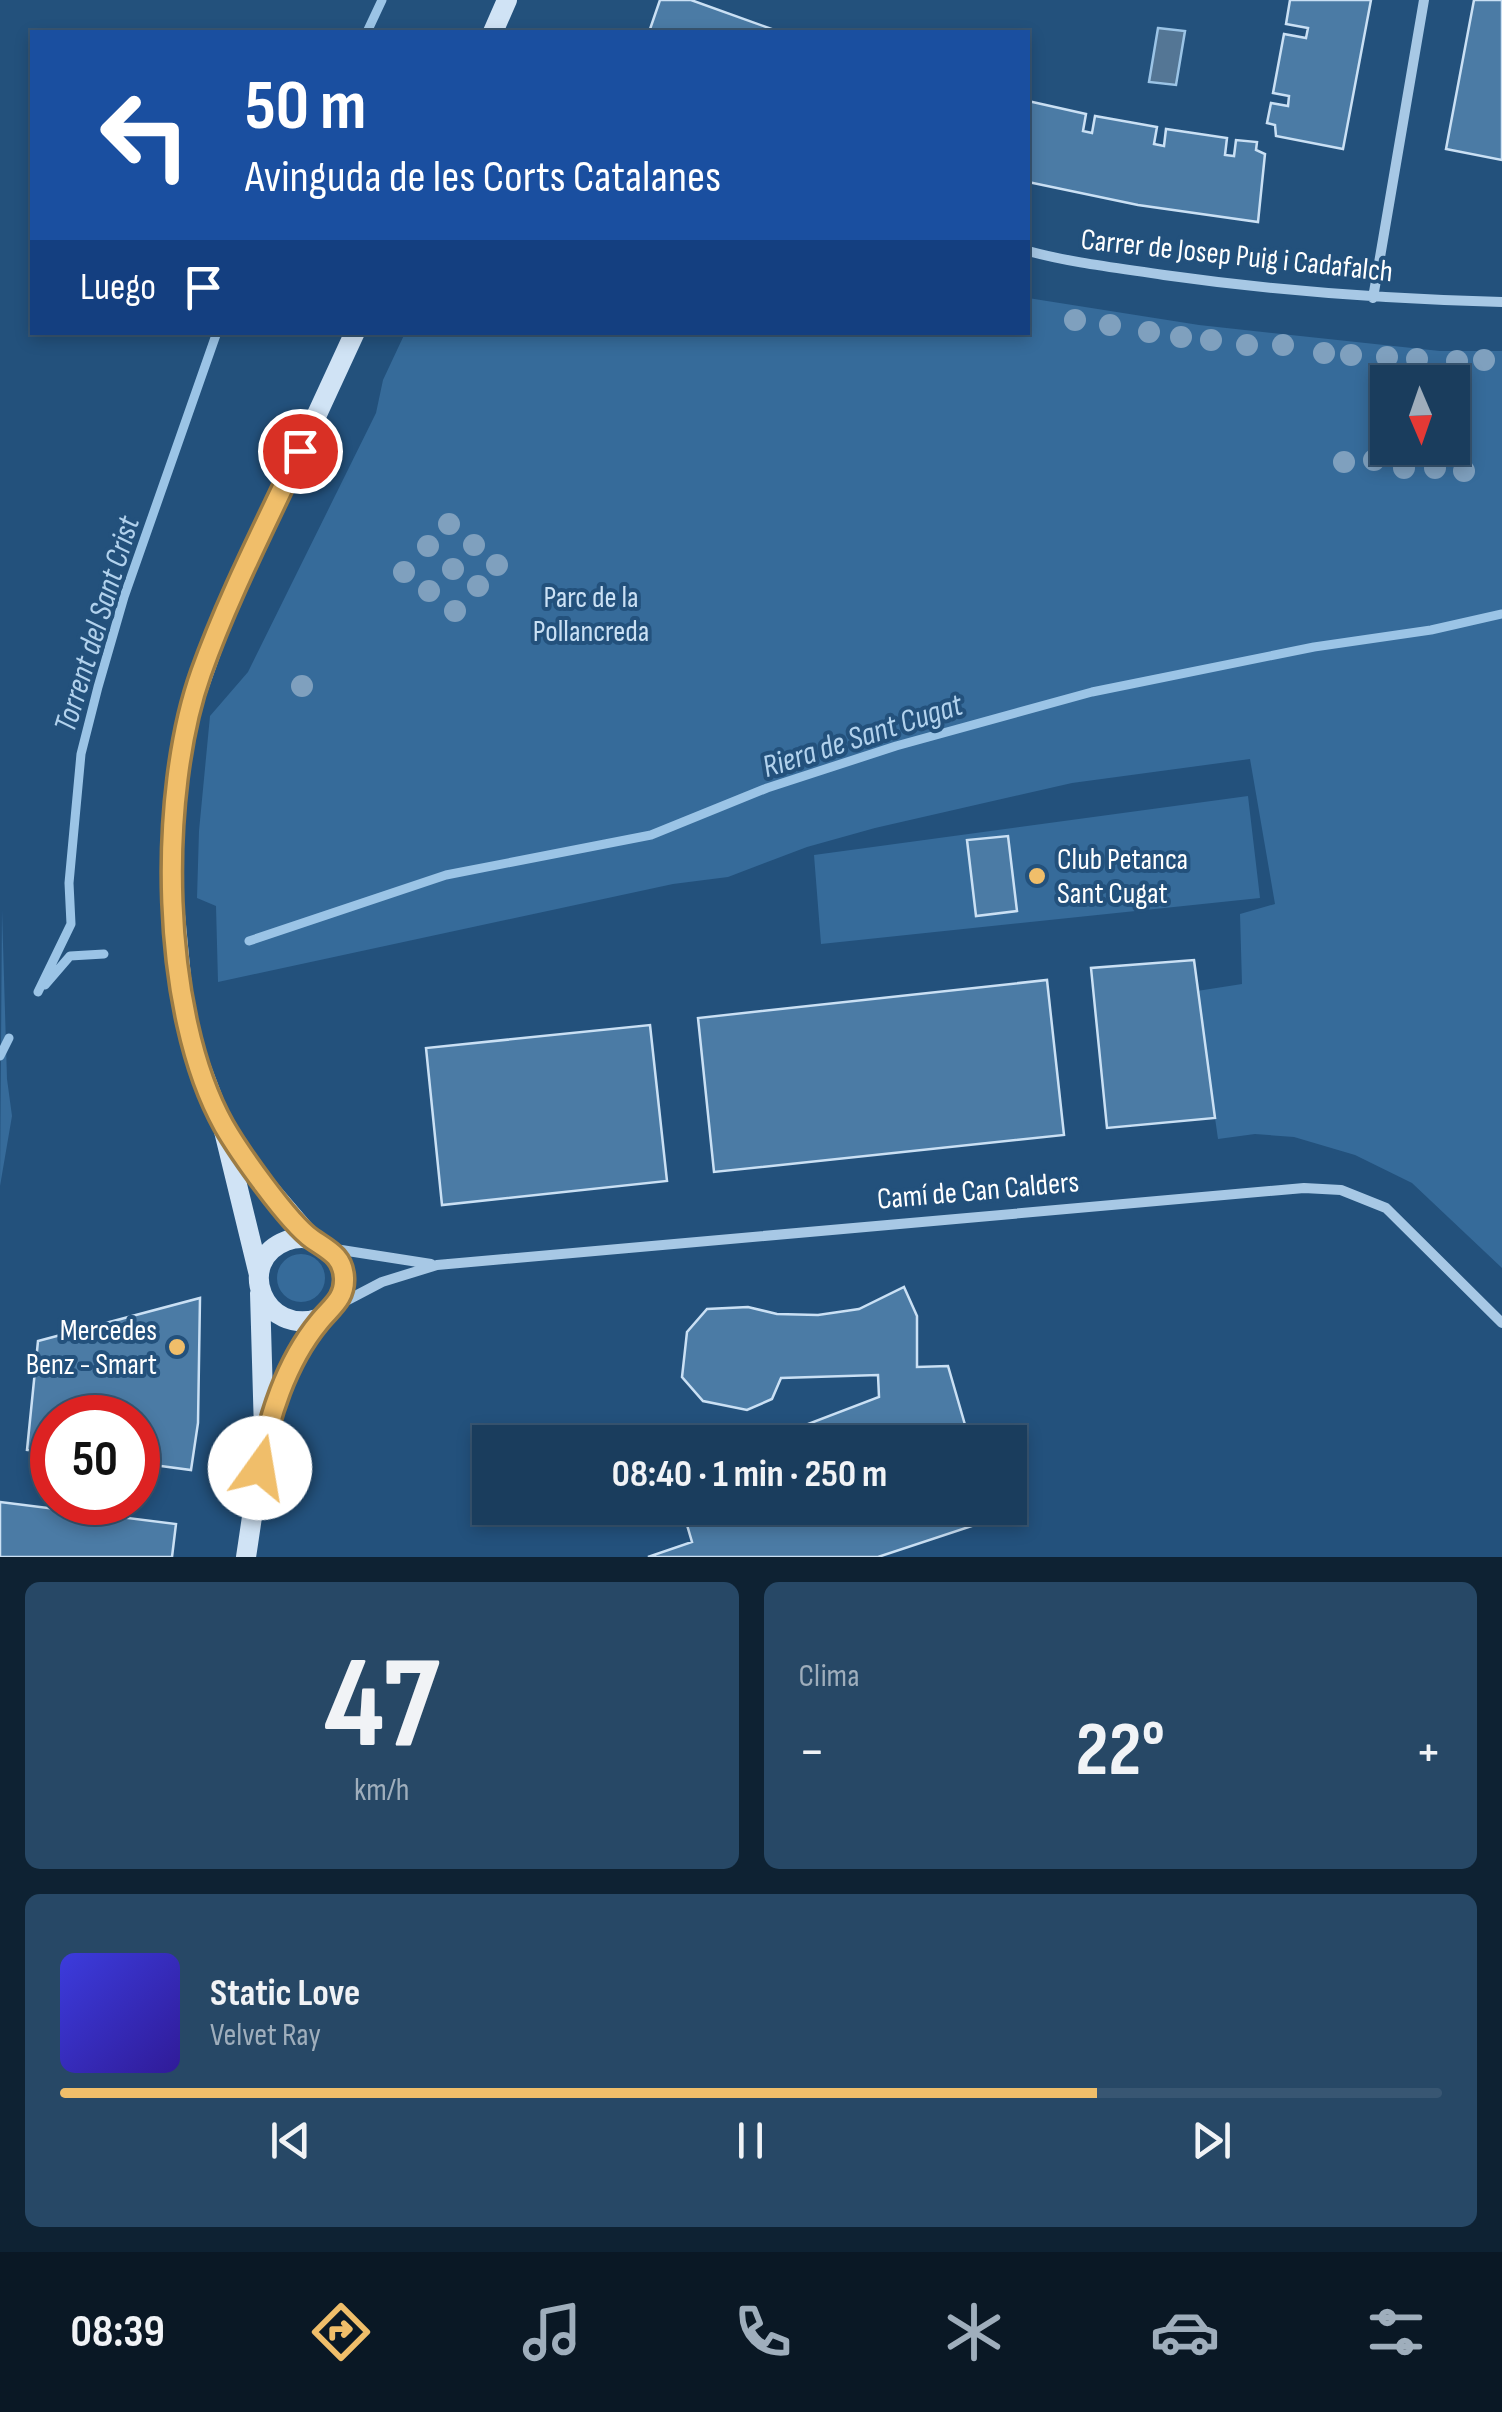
<!DOCTYPE html>
<html lang="es">
<meta charset="utf-8">
<style>
:root{--surface:#1a3d5d;--page:#274866;--text:#f1f3f6;--muted:#9faebc;--line:#385672;--accent:#f0be6a}
body{margin:0;font-family:"Sofia Sans Condensed",sans-serif;background:var(--page);color:var(--text);height:100vh;display:flex;flex-direction:column;font-size:38px;white-space:nowrap}
*{box-sizing:border-box;margin:0}
p{font-size:32px;color:var(--muted)}
.icon{flex:none;width:55px;height:55px;fill:none;stroke:currentColor;stroke-width:2;stroke-linecap:round;stroke-linejoin:round}
.map{position:relative;height:1557px;overflow:hidden}
.panel{display:flex;flex-direction:column;gap:25px;padding:25px;background:#0e2233;flex:1}
.panel>*{flex:none}
.banner{position:absolute;left:30px;top:30px;width:1000px;height:305px;border-radius:0px;box-shadow:0 5px 15px #0003,0 0 0 2px var(--line);background:#1a4fa0;color:#fff;overflow:hidden}
.needle{width:65px;rotate:178deg}
.tools{position:absolute;left:1370px;top:365px;display:grid;gap:20px}
.tools a{display:grid;place-items:center;width:100px;height:100px;border-radius:0px;background:var(--surface);box-shadow:0 5px 15px #0003,0 0 0 2px var(--line);font-size:50px}
.speed{position:absolute;left:30px;top:1395px;display:flex;gap:20px;font-size:50px;font-weight:700;text-align:center}
.speed>*{display:grid;place-content:center;width:130px;height:130px;border-radius:50%;background:var(--surface);box-shadow:0 5px 15px #0003,0 0 0 2px var(--line);line-height:1}
.speed .limit{border:15px solid #d22;background:#fff;color:#111}
.pin{position:absolute;display:grid;place-items:center;width:85px;height:85px;color:#fff;margin:-42px;border:5px solid #fff;border-radius:50%;box-shadow:0 2px 10px #0007}
.me{position:absolute;width:110px;margin:-55px;rotate:13deg;stroke-linejoin:round;filter:drop-shadow(0 0 8px #0008)}
.turn{display:flex;align-items:center;gap:35px;height:210px;padding:0 50px;font-size:45px}
.turn .icon{width:130px;height:130px;stroke-width:2.5}
.turn b{display:block;font-size:70px;line-height:85px}
.then{display:flex;align-items:center;height:95px;padding:0 50px;background:#0003;gap:20px;font-size:38px}
.big{font-size:75px;font-weight:700;line-height:1.1}
.panel .tile{flex:1;display:flex;flex-direction:column;justify-content:center;gap:15px;min-width:0;padding:0 35px;border-radius:15px;background:var(--page)}
.panel .dial{align-items:center;gap:0}
.dial b{font-size:130px;line-height:1}
.song{display:flex;align-items:center;gap:30px}
.cover{width:120px;height:120px;border-radius:15px;background:linear-gradient(135deg,hsl(240 70% 55%),hsl(250 70% 35%))}
.played{height:10px;border-radius:5px;background:linear-gradient(90deg,var(--accent) 75%,var(--line) 75%)}
.keys{display:flex;justify-content:space-around;direction:ltr}
.heat{display:flex;justify-content:space-between;align-items:center;font-size:55px;direction:ltr}
.panel .tiles{flex:1;display:grid;gap:25px;grid-template-columns:1fr 1fr}
.tile:last-child{grid-column:span 2}
.trip{position:absolute;left:472px;top:1425px;width:555px;height:100px;border-radius:0px;background:var(--surface);box-shadow:0 5px 15px #0003,0 0 0 2px var(--line);font-weight:700;line-height:100px;text-align:center}
.tab-bar{display:flex;height:160px;justify-content:space-around;align-items:center;background:#0a1825;color:var(--muted)}
.tab-bar .icon{width:70px;height:70px}
.tab-bar .active{color:var(--accent)}
.tab-bar b{font-size:45px;color:var(--text)}
.map>svg:first-child{display:block}
</style>
<div class="map">
<svg width="1502" height="1557" viewBox="0 0 1502 1557">
<rect width="100%" height="100%" fill="#23517c"/>
<path fill="#366b9a" fill-rule="evenodd" d="M1028,298L1199,325L1440,351H1502V1268L1412,1183L1355,1155L1294,1137L1255,1134L1218,1139L1197,991L1242,984L1240,914L1275,904L1250,759L1072,783L875,828L807,847L728,877L673,884L218,982L216,906L197,898L199,831L210,716L248,672L376,413L383,380L405,333L1028,332ZM1388,382H1452V448H1388Z
M1248,796L1260,898L821,944L814,855Z
M2,910L7,1079L12,1116L0,1186Z
M277 1278a24 24 0 1 1 48 0a24 24 0 1 1-48 0Z"/>
<path fill="#547695" stroke="#9bc4e6" stroke-width="2.5" d="M1158,28L1185,31L1176,85L1149,82Z"/>
<g fill="none" stroke-linecap="round" stroke-linejoin="round">
<path stroke="#9bc4e6" stroke-width="9" d="M367,32L382,0
M249,941L446,875L651,835L767,788L896,746L1092,692L1314,647L1431,630L1502,614
M45,985L70,956L104,954
M38,992L71,924L69,883L81,754L98,687L124,597L217,332
M0,1056L9,1038"/>
</g>
<path fill="#4b7ba5" stroke="#cae0f4" stroke-width="2.5" d="M660,0H691L780,32H649Z
M1290,0H1371L1343,149L1276,136L1275,125L1267,123L1271,103L1288,106L1289,96L1273,93L1284,34L1306,38L1308,28L1286,24Z
M1474,0H1502V160L1446,149Z
M1028,101L1086,114L1083,131L1092,133L1095,116L1157,127L1154,144L1164,146L1166,129L1227,138L1225,155L1234,156L1236,140L1257,142L1256,150L1265,154L1258,222L1138,205L1028,182Z
M1008,836L1017,911L976,916L967,840Z
M1194,960L1215,1118L1107,1128L1091,968Z
M1047,980L1064,1135L714,1172L698,1018Z
M650,1025L667,1181L442,1205L426,1048Z
M904,1287L917,1316V1367L948,1366L970,1442H761L879,1397L878,1375L781,1378L772,1399L747,1410L703,1401L682,1377L687,1332L707,1309L748,1307L777,1314L818,1315L859,1309Z
M200,1298L198,1423L191,1470L138,1463V1418H52V1453L27,1450L38,1341Z
M0,1502L176,1524L172,1557H0Z
M682,1508H989L993,1519L878,1557H648L692,1542Z"/>
<g fill="none" stroke-linecap="round" stroke-linejoin="round">
<path stroke="#a7c8e5" stroke-width="10" d="M1028,251C1072,263 1118,268 1164,275C1277,291 1388,299 1502,302
M1373,298L1424,0
M335,1249L431,1264
M340,1304L382,1282L437,1265L1304,1188L1341,1190L1386,1208L1502,1323"/>
<path stroke="#d0e3f5" stroke-width="20" d="M493,32L507,0
M230,1135L253,1170L312,1239
M259,1275L222,1123L194,1049L183,998L171,873L176,787L190,711L223,618L355,332
M260,1293L264,1431
M246,1557C257,1487 263,1414 300,1351C305,1341 313,1328 321,1319C332,1307 343,1300 344,1282C344,1252 314,1230 286,1241C234,1261 263,1338 321,1318"/>
</g>
<g fill="#7fa0be">
<circle cx="1075" cy="320" r="11"/>
<circle cx="1110" cy="325" r="11"/>
<circle cx="1149" cy="332" r="11"/>
<circle cx="1181" cy="337" r="11"/>
<circle cx="1211" cy="340" r="11"/>
<circle cx="1247" cy="345" r="11"/>
<circle cx="1283" cy="345" r="11"/>
<circle cx="1324" cy="353" r="11"/>
<circle cx="1351" cy="355" r="11"/>
<circle cx="1387" cy="357" r="11"/>
<circle cx="1417" cy="359" r="11"/>
<circle cx="1484" cy="360" r="11"/>
<circle cx="1457" cy="361" r="11"/>
<circle cx="1374" cy="460" r="11"/>
<circle cx="1344" cy="462" r="11"/>
<circle cx="1404" cy="468" r="11"/>
<circle cx="1435" cy="468" r="11"/>
<circle cx="1464" cy="471" r="11"/>
<circle cx="449" cy="524" r="11"/>
<circle cx="474" cy="545" r="11"/>
<circle cx="428" cy="546" r="11"/>
<circle cx="497" cy="565" r="11"/>
<circle cx="453" cy="569" r="11"/>
<circle cx="404" cy="572" r="11"/>
<circle cx="478" cy="586" r="11"/>
<circle cx="429" cy="591" r="11"/>
<circle cx="455" cy="611" r="11"/>
<circle cx="302" cy="686" r="11"/>
</g>
<g fill="none" stroke-linecap="round" stroke-linejoin="round">
<defs>
<path id="route" d="M260,1468C268,1418 286,1362 319,1322C331,1307 345,1299 344,1278C343,1256 328,1250 312,1239C288,1222 239,1152 224,1126C160,1012 158,794 201,673C228,597 266,524 300,451"/>
</defs>
<use href="#route" stroke="#9c7c45" stroke-width="25"/>
<use href="#route" stroke="#f0be6a" stroke-width="18"/>
</g>
<g fill="#f0be6a" stroke="#23517c" stroke-width="4">
<circle cx="1037" cy="876" r="10"/>
<circle cx="177" cy="1347" r="10"/>
</g>
<g text-anchor="middle" stroke-width="8" stroke-linejoin="round" paint-order="stroke">
<g font-size="30" fill="#fff" stroke="#23517c">
<text transform="translate(1237 255) rotate(6)" y="10">Carrer de Josep Puig i Cadafalch</text>
<text transform="translate(978 1190) rotate(-5)" y="10">Camí de Can Calders</text>
</g>
<g font-size="30" fill="#cae0f4" stroke="#23517c">
<text x="591" y="607">Parc de la<tspan x="591" dy="34">Pollancreda</tspan></text>
</g>
<g font-size="30" fill="#fff" stroke="#23517c" text-anchor="start">
<text x="1057" y="869">Club Petanca<tspan x="1057" dy="34">Sant Cugat</tspan></text>
<text x="157" y="1340" text-anchor="end">Mercedes<tspan x="157" dy="34">Benz - Smart</tspan></text>
</g>
<g font-size="32" font-style="italic" fill="#b2d2ed" stroke="#23517c">
<text transform="translate(96 624) rotate(-73)" y="11">Torrent del Sant Crist</text>
<text transform="translate(862 735) rotate(-18)" y="11">Riera de Sant Cugat</text>
</g>
</g>
</svg>
<div class="tools">
<a><svg class="needle" viewBox="-14 -14 28 28"><path d="M0-13l5 13h-10z" fill="#e53935"/><path d="M0 13l5-13h-10z" fill="#9faebc"/></svg></a>
</div>
<div class="speed"><div class="limit">50</div></div>
<div class="pin" style="left:300px;top:451px;background:#d93025"><svg class="icon" aria-label="arrive" viewBox="0 0 24 24"><path d="M6 21V4h12l-3 4 3 4H6"/></svg></div>
<svg class="me" style="left:260px;top:1468px" viewBox="-20 -20 40 40"><circle r="19" fill="#fff"/><path d="M0-13L10 11 0 6-10 11z" fill="#f0be6a"/></svg>
<div class="trip">08:40 · 1 min · 250 m</div>
<div class="banner">
<div class="turn"><svg class="icon" aria-label="left" viewBox="0 0 24 24"><path d="M17 20v-9H6M10 6l-5 5 5 5"/></svg><div><b>50 m</b>Avinguda de les Corts Catalanes</div></div>
<div class="then">Luego<svg class="icon" aria-label="arrive" viewBox="0 0 24 24"><path d="M6 21V4h12l-3 4 3 4H6"/></svg></div>
</div>
</div>
<section class="panel">
<div class="tiles">
<div class="tile dial"><b>47</b><p>km/h</p></div>
<div class="tile"><p>Clima</p>
<div class="heat"><a>−</a><b class="big">22°</b><a>+</a></div>
</div>
<div class="tile">
<div class="song"><i class="cover"></i><div><b>Static Love</b><p>Velvet Ray</p></div></div>
<div class="played"></div>
<div class="keys"><svg class="icon" aria-label="previous" viewBox="0 0 24 24"><path d="M18 5L8 12l10 7zM5 5v14"/></svg><svg class="icon" aria-label="pause" viewBox="0 0 24 24"><path d="M8 5v14M16 5v14"/></svg><svg class="icon" aria-label="next" viewBox="0 0 24 24"><path d="M6 5l10 7-10 7zM19 5v14"/></svg></div>
</div>
</div>
</section>
<nav class="tab-bar">
<b>08:39</b>
<svg class="icon active" aria-label="directions" viewBox="0 0 24 24"><path d="M12 3l9 9-9 9-9-9zM9 14v-3h6M13 9l2 2-2 2"/></svg>
<svg class="icon" aria-label="music" viewBox="0 0 24 24"><path d="M9 18V5l10-2v13"/><circle cx="6" cy="18" r="3"/><circle cx="16" cy="16" r="3"/></svg>
<svg class="icon" aria-label="phone" viewBox="0 0 24 24"><path d="M5 4h4l2 5-3 2q2 4 5 5l2-3 5 2v4C11 20 4 13 5 4z"/></svg>
<svg class="icon" aria-label="climate" viewBox="0 0 24 24"><path d="M12 3v18M4 7l16 10M4 17L20 7"/></svg>
<svg class="icon" aria-label="car" viewBox="0 0 24 24"><path d="M5 17H2v-5l4-1 3-4h7l3 4 3 1v5h-3M9 17h6M6 11h13"/><circle cx="7" cy="17" r="2"/><circle cx="17" cy="17" r="2"/></svg>
<svg class="icon" aria-label="filters" viewBox="0 0 24 24"><path d="M4 7h16M4 17h16"/><circle cx="9" cy="7" r="2"/><circle cx="15" cy="17" r="2"/></svg>
</nav>
